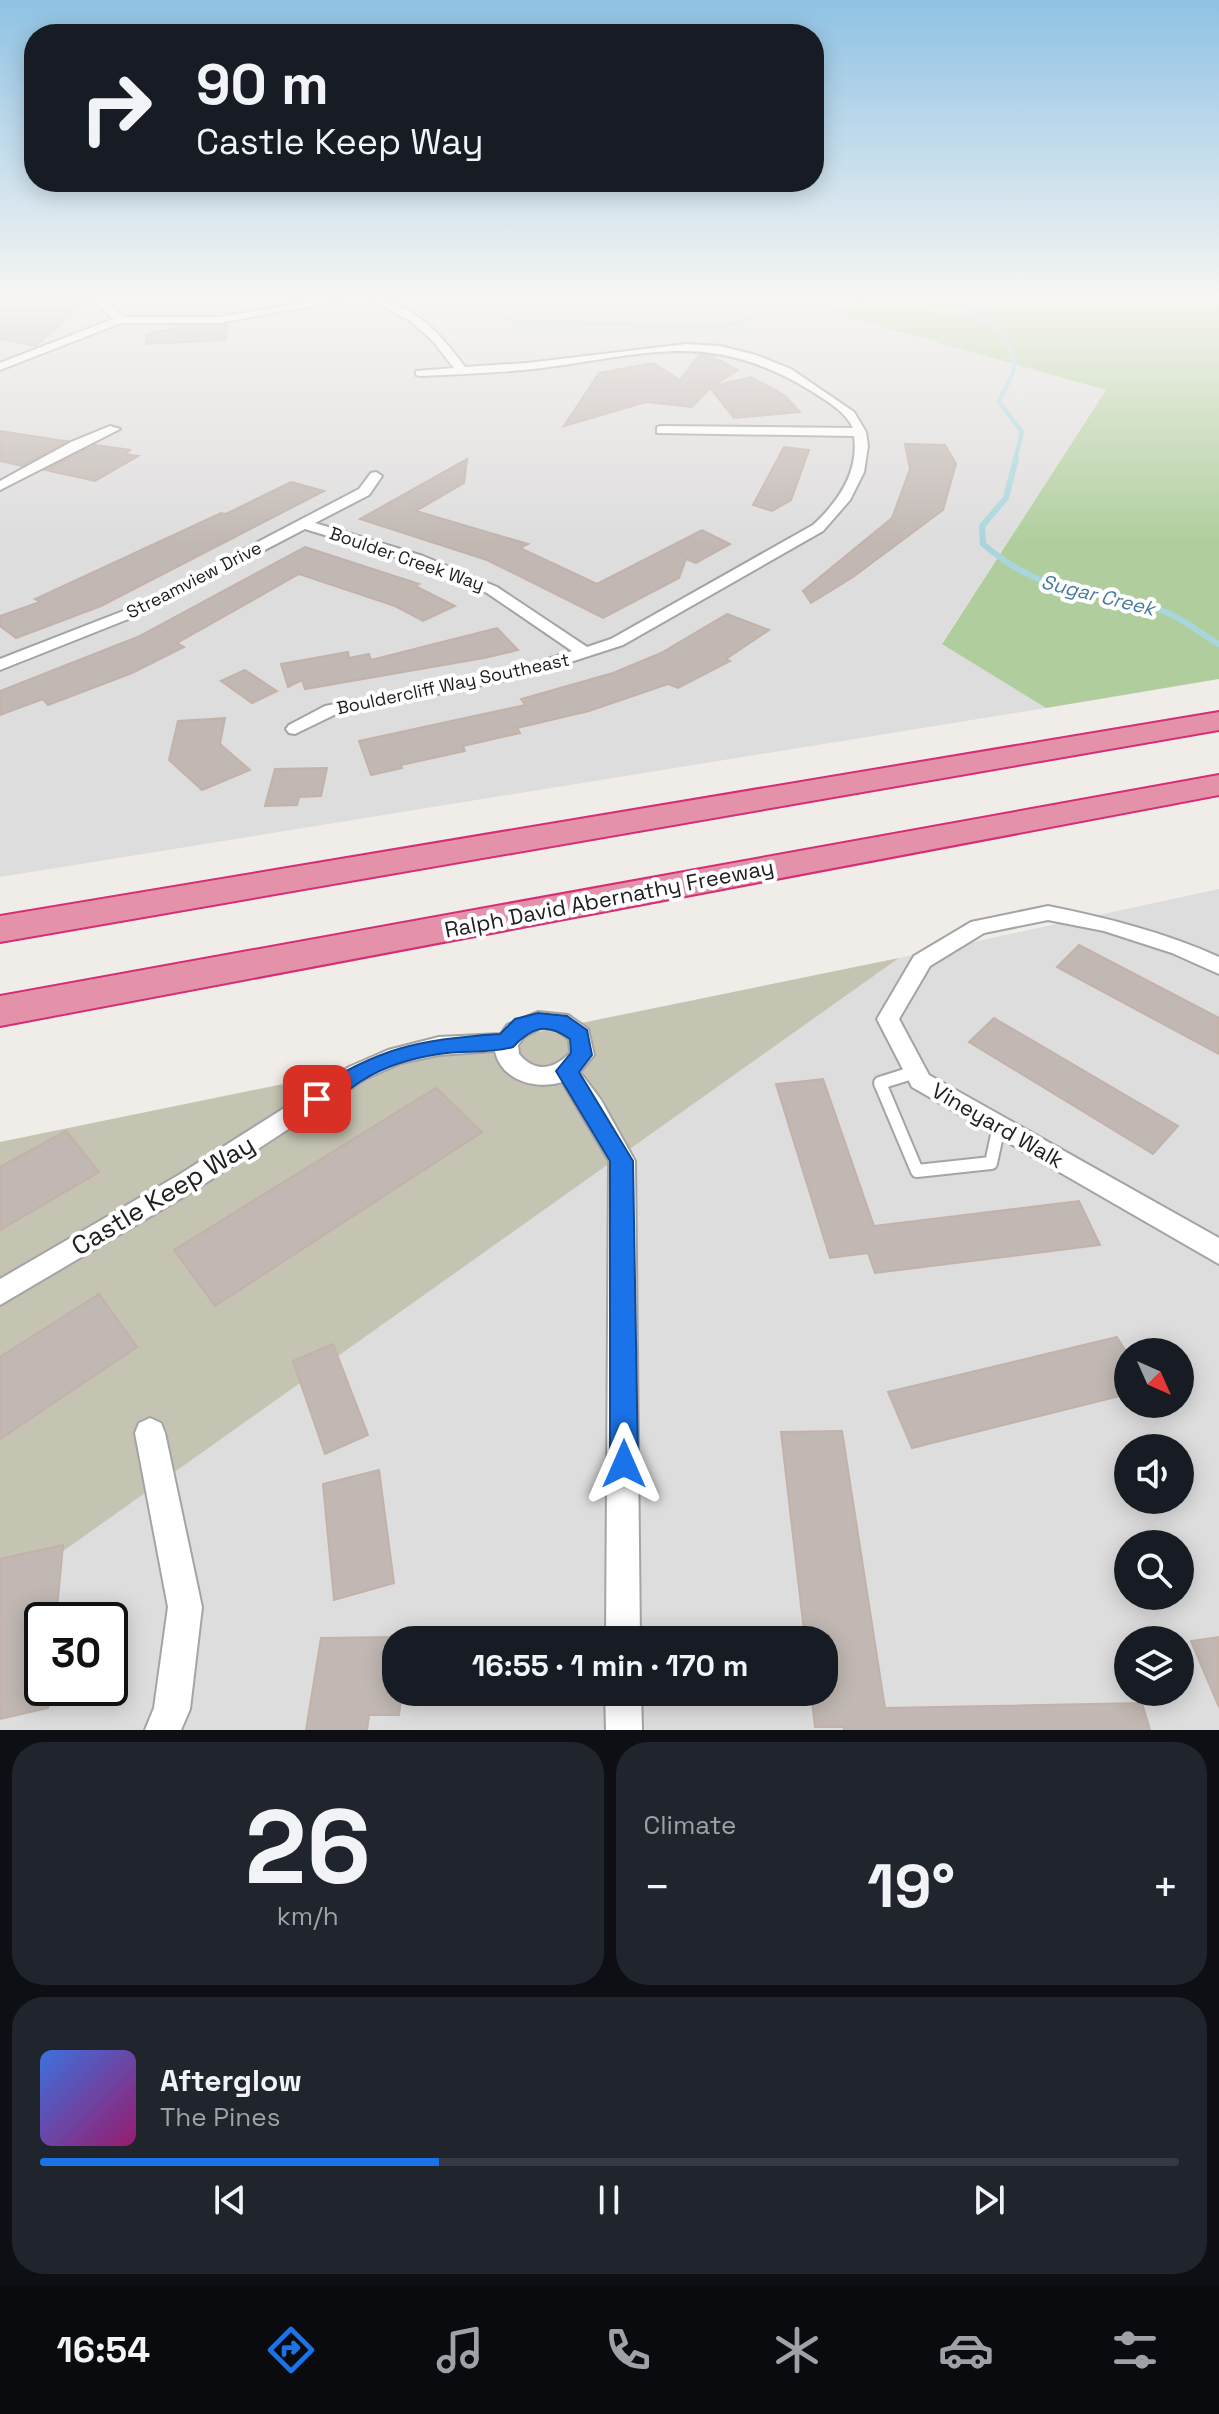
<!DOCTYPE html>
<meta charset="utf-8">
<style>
:root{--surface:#171b24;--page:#20242c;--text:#f1f3f6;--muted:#9ea1a6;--line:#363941;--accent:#1a73e8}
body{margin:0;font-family:"Space Grotesk",sans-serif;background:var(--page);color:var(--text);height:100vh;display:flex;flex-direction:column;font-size:30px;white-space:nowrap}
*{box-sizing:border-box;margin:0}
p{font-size:26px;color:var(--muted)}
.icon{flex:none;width:44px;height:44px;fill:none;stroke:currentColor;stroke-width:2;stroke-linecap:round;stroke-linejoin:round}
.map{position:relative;height:1730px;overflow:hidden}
.details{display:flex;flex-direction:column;gap:12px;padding:12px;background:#0d0f14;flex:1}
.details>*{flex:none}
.top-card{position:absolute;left:24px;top:24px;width:800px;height:168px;border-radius:32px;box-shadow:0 4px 20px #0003;background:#171b24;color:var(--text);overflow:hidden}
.needle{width:52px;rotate:135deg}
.tools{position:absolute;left:1114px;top:1338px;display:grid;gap:16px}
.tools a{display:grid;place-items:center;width:80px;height:80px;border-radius:50%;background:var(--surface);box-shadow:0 4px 20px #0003;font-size:40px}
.speed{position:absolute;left:24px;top:1602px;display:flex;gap:16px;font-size:40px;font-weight:700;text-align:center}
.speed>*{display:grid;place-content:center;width:104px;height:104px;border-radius:50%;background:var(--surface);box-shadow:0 4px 20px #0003;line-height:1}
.speed .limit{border:4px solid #111;border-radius:12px;background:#fff;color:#111}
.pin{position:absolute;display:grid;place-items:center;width:68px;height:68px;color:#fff;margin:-34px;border-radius:16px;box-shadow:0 4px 12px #0006}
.me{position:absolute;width:88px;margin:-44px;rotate:0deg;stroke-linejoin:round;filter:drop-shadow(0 0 6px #0008)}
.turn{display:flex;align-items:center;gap:28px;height:168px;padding:0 40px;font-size:36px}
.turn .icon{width:104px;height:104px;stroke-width:2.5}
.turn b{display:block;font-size:56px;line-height:68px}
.big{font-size:60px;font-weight:800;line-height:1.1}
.details .tile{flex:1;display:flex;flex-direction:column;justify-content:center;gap:12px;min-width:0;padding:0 28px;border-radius:32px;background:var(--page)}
.details .dial{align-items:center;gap:0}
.dial b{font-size:104px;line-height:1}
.song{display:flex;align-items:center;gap:24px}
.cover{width:96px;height:96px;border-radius:12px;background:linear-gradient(135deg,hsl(220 70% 55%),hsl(320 70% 35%))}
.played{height:8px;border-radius:4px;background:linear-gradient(90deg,var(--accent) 35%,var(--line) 35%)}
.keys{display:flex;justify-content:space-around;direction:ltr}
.heat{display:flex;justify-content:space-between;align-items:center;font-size:44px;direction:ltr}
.details .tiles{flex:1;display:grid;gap:12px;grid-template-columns:1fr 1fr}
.tile:last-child{grid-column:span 2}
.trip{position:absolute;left:382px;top:1626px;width:456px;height:80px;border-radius:32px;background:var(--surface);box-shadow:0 4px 20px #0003;font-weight:800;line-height:80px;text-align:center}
.tabs{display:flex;height:128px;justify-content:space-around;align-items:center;background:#090b0e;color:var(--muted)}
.tabs .icon{width:56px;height:56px}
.tabs .current{color:var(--accent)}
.tabs b{font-size:36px;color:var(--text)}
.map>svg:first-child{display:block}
</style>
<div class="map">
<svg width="1219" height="1730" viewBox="0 0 1219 1730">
<rect width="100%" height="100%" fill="#f0ece7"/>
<path fill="#dedddd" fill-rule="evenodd" d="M0,301H790L1106,390L942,643L1046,708L0,877Z
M1219,889V1730H0V1596L899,958ZM1128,1352H1180V1404H1128ZM1128,1448H1180V1500H1128ZM1128,1544H1180V1596H1128ZM42,1620H110V1688H42ZM396,1640H824V1692H396ZM1128,1640H1180V1692H1128Z"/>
<path fill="#c5c3b2" d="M899,958L0,1596V1142Z"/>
<path fill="#b0ce9d" d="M790,301H1080L1219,305V679L1046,708L942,644L1106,390Z"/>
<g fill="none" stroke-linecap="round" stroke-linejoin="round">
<path stroke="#a9d6dc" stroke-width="4" d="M494,301V310L500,317L511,321L714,327L746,322L757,309L751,301
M858,301C880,304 968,310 982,318C998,327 1016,350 1014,368C1013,379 1002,391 999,402L1022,432L1015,460"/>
<path stroke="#a9d6dc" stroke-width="6" d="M1016,458L1006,498L982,526L983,544C1046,598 1088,587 1160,610C1182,617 1199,633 1219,644"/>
</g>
<path fill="#c1b8b3" stroke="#c2b2aa" stroke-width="2" d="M0,301H88L36,346L0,339Z
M228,324L226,340L147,344L146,335L180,326Z
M699,355L711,356L738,370L713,386L751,377L784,395L800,412L734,418L710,388L692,407L646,402L564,426L599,373L653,363L680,380Z
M0,431L58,440L67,441L22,466L0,461Z
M905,444L945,445L956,464L943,510L853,577L811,603L803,591L892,518L910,469Z
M95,445L130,450L125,454L138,456L95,481L45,470Z
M784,447L809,450L791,500L772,511L753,505Z
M467,459L464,483L416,511L528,544L520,548L597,584L702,530L730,544L696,563L686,559L679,578L603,618L487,560L360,519Z
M291,482L324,491L101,606L16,638L0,626V616L40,602L35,599L221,513L226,514Z
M305,547L419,584L415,586L455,606L423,621L395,606L299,574L177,643L184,647L132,673L48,705L43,699L0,715V691L140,636Z
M727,614L769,630L726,659L730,661L678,688L668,684L589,711L517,728L520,733L463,746L465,751L401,765L402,768L371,775L359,741L525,705L521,699L613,673L661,653Z
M497,628L518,650L484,658L305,689L302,680L288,687L281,664L348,652L349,658L369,654L371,660Z
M245,670L277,691L252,703L221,681Z
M225,718L220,744L250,770L202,790L169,760L178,721Z
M327,768L321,796L299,797L297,805L265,806L275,769Z
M1079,945L1219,1018V1054L1057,967Z
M994,1018L1178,1126L1153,1154L969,1042Z
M823,1079L874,1226L1079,1201L1100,1245L875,1273L868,1253L830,1258L776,1084Z
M436,1088L482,1132L215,1306L174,1250Z
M66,1131L99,1172L0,1230V1167Z
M99,1294L137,1347L0,1439V1357Z
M1117,1337L1128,1355V1394L912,1448L888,1392Z
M333,1344L368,1435L325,1454L293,1361Z
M842,1431L885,1708L1142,1703L1150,1730H844V1727H815L811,1692H824V1640H805L781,1432Z
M379,1470L394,1583L334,1600L323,1484Z
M63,1545L56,1620H42V1688H50L48,1708L0,1719V1559Z
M396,1637V1692H402L399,1715H369L367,1730H306L321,1638Z
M1219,1637V1707L1191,1641Z"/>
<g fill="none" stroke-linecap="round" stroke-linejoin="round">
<defs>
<path id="service" d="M915,1072L880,1083L917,1171L991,1163L999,1126"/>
<path id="minor" d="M94,301H105L123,317H219L316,301H339L219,323H121L0,370V363L113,319Z
M373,301C413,301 443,337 465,367L527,363L687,344L720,346L756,355L791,369L854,412L866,432L868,446L864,472L850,500L823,531L623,645L527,676L336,714L295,734L289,733L286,729L289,725L325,706L524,667L572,651L487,593L413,562L305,529L146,612L0,670V659L136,606L359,489L371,473L376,472L382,476L369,495L315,523L423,556L497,587L587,647L611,639L813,525C839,501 859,472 854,436L657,433V427L661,426L853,428C845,411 828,402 813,392C711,329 651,354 542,368C501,373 461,374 420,376L416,375V371L454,368L432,340L410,321Z
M110,426L120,429L0,490V481L71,442Z
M1048,906C1107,918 1164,932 1219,957V974L1172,953L1104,931L1048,920L984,933L930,966L899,1019L929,1075L1219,1238V1264L912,1087L877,1019L914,956L971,922Z
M538,1012L568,1015L588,1029L594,1055L580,1072L601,1100L635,1161L640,1640H606L609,1161L562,1082C537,1090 501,1081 495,1051L439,1055L401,1063L365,1079L195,1190L0,1305V1279L177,1176L349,1067L388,1050L439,1037L501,1034L507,1025ZM541,1028L555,1029L569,1039L570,1053C554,1069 536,1074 519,1054L518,1045L524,1037Z
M150,1418L161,1423L165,1433L202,1607L190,1709L181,1730H145L154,1708L168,1607L135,1433L139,1423Z
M605,1692H641L642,1730H606Z"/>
<path id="motorway" d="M1219,712V730L0,942V916Z
M1219,775V795L0,1026V996Z"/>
</defs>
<use href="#service" stroke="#a4a4a4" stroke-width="16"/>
<use href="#minor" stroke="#a4a4a4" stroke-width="4"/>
<use href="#motorway" stroke="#d62d77" stroke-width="4"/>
<use href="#service" stroke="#fff" stroke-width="12"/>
<use href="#minor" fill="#fff" fill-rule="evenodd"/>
<use href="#motorway" fill="#e492a9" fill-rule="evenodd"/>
</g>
<linearGradient id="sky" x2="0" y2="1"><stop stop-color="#8fc2e3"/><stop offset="0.55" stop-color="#f8f6f4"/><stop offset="1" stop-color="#f8f6f4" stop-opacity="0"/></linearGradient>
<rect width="1219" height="543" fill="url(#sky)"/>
<path fill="#1a73e8" stroke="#114b97" stroke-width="2" d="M538,1013L567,1016L587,1030L592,1055L579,1072L633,1161L638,1464L634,1473L624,1477L614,1473L610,1464V1161L556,1071L571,1053L570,1039C546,1022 532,1027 513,1047C490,1054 463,1050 439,1054C413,1058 385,1066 363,1080C347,1089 328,1111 309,1105L306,1099L309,1093C378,1048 419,1039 500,1034L515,1019Z"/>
<g text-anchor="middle" stroke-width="8" stroke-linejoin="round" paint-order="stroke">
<g font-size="18" fill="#202020" stroke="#fff">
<text transform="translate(407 559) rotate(19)" y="6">Boulder Creek Way</text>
<text transform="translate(194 580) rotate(-27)" y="6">Streamview Drive</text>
<text transform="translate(453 684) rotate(-12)" y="6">Bouldercliff Way Southeast</text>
</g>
<g font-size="20" font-style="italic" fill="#497b9d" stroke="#fff">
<text transform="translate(1098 595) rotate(14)" y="7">Sugar Creek</text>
</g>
<g font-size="22" fill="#202020" stroke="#fff">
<text transform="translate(609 898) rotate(-11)" y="8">Ralph David Abernathy Freeway</text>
<text transform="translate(998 1125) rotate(30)" y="8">Vineyard Walk</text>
</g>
<g font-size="26" fill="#202020" stroke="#fff">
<text transform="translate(163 1195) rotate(-31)" y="9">Castle Keep Way</text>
</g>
</g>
</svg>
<div class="tools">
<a><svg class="needle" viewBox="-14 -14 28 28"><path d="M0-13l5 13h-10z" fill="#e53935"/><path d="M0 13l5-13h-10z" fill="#9ea1a6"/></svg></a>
<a><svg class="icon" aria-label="sound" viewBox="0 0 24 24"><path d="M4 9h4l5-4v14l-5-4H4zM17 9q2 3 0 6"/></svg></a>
<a><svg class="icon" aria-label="search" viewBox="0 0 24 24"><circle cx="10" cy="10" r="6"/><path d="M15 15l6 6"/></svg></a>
<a><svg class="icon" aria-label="layers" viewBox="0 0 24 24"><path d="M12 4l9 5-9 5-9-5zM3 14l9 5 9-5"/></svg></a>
</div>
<div class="speed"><div class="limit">30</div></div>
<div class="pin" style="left:317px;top:1099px;background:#d93025"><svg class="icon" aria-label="arrive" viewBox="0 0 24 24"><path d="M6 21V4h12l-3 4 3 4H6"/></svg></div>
<svg class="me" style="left:624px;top:1464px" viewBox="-20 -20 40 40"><path d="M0-17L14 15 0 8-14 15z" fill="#1a73e8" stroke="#fff" stroke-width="4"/></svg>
<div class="trip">16:55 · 1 min · 170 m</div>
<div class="top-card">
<div class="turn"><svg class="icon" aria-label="right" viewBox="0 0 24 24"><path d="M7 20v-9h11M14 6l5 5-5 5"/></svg><div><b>90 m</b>Castle Keep Way</div></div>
</div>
</div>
<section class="details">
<div class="tiles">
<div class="tile dial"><b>26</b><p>km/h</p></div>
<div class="tile"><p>Climate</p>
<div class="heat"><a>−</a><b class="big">19°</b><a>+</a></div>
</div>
<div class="tile">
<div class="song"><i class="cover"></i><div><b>Afterglow</b><p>The Pines</p></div></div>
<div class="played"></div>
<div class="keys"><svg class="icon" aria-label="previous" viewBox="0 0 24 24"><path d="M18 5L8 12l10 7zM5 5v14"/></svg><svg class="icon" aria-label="pause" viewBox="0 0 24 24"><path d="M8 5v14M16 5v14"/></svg><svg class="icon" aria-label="next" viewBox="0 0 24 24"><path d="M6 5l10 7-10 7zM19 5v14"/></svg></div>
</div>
</div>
</section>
<nav class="tabs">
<b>16:54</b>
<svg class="icon current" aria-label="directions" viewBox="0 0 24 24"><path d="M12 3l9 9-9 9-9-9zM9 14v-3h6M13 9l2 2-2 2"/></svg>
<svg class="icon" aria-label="music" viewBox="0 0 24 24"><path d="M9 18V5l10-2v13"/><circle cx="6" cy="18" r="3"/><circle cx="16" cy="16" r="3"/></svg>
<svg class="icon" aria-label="phone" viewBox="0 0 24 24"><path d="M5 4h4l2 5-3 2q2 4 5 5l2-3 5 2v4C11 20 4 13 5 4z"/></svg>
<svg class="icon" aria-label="climate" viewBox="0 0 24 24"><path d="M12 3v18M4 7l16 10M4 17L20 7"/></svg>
<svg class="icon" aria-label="car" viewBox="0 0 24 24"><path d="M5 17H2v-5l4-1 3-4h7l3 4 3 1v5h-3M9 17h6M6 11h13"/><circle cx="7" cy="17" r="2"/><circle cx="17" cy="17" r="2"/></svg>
<svg class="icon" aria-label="filters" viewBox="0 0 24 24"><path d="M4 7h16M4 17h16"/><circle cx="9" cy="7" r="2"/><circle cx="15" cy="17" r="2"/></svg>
</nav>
